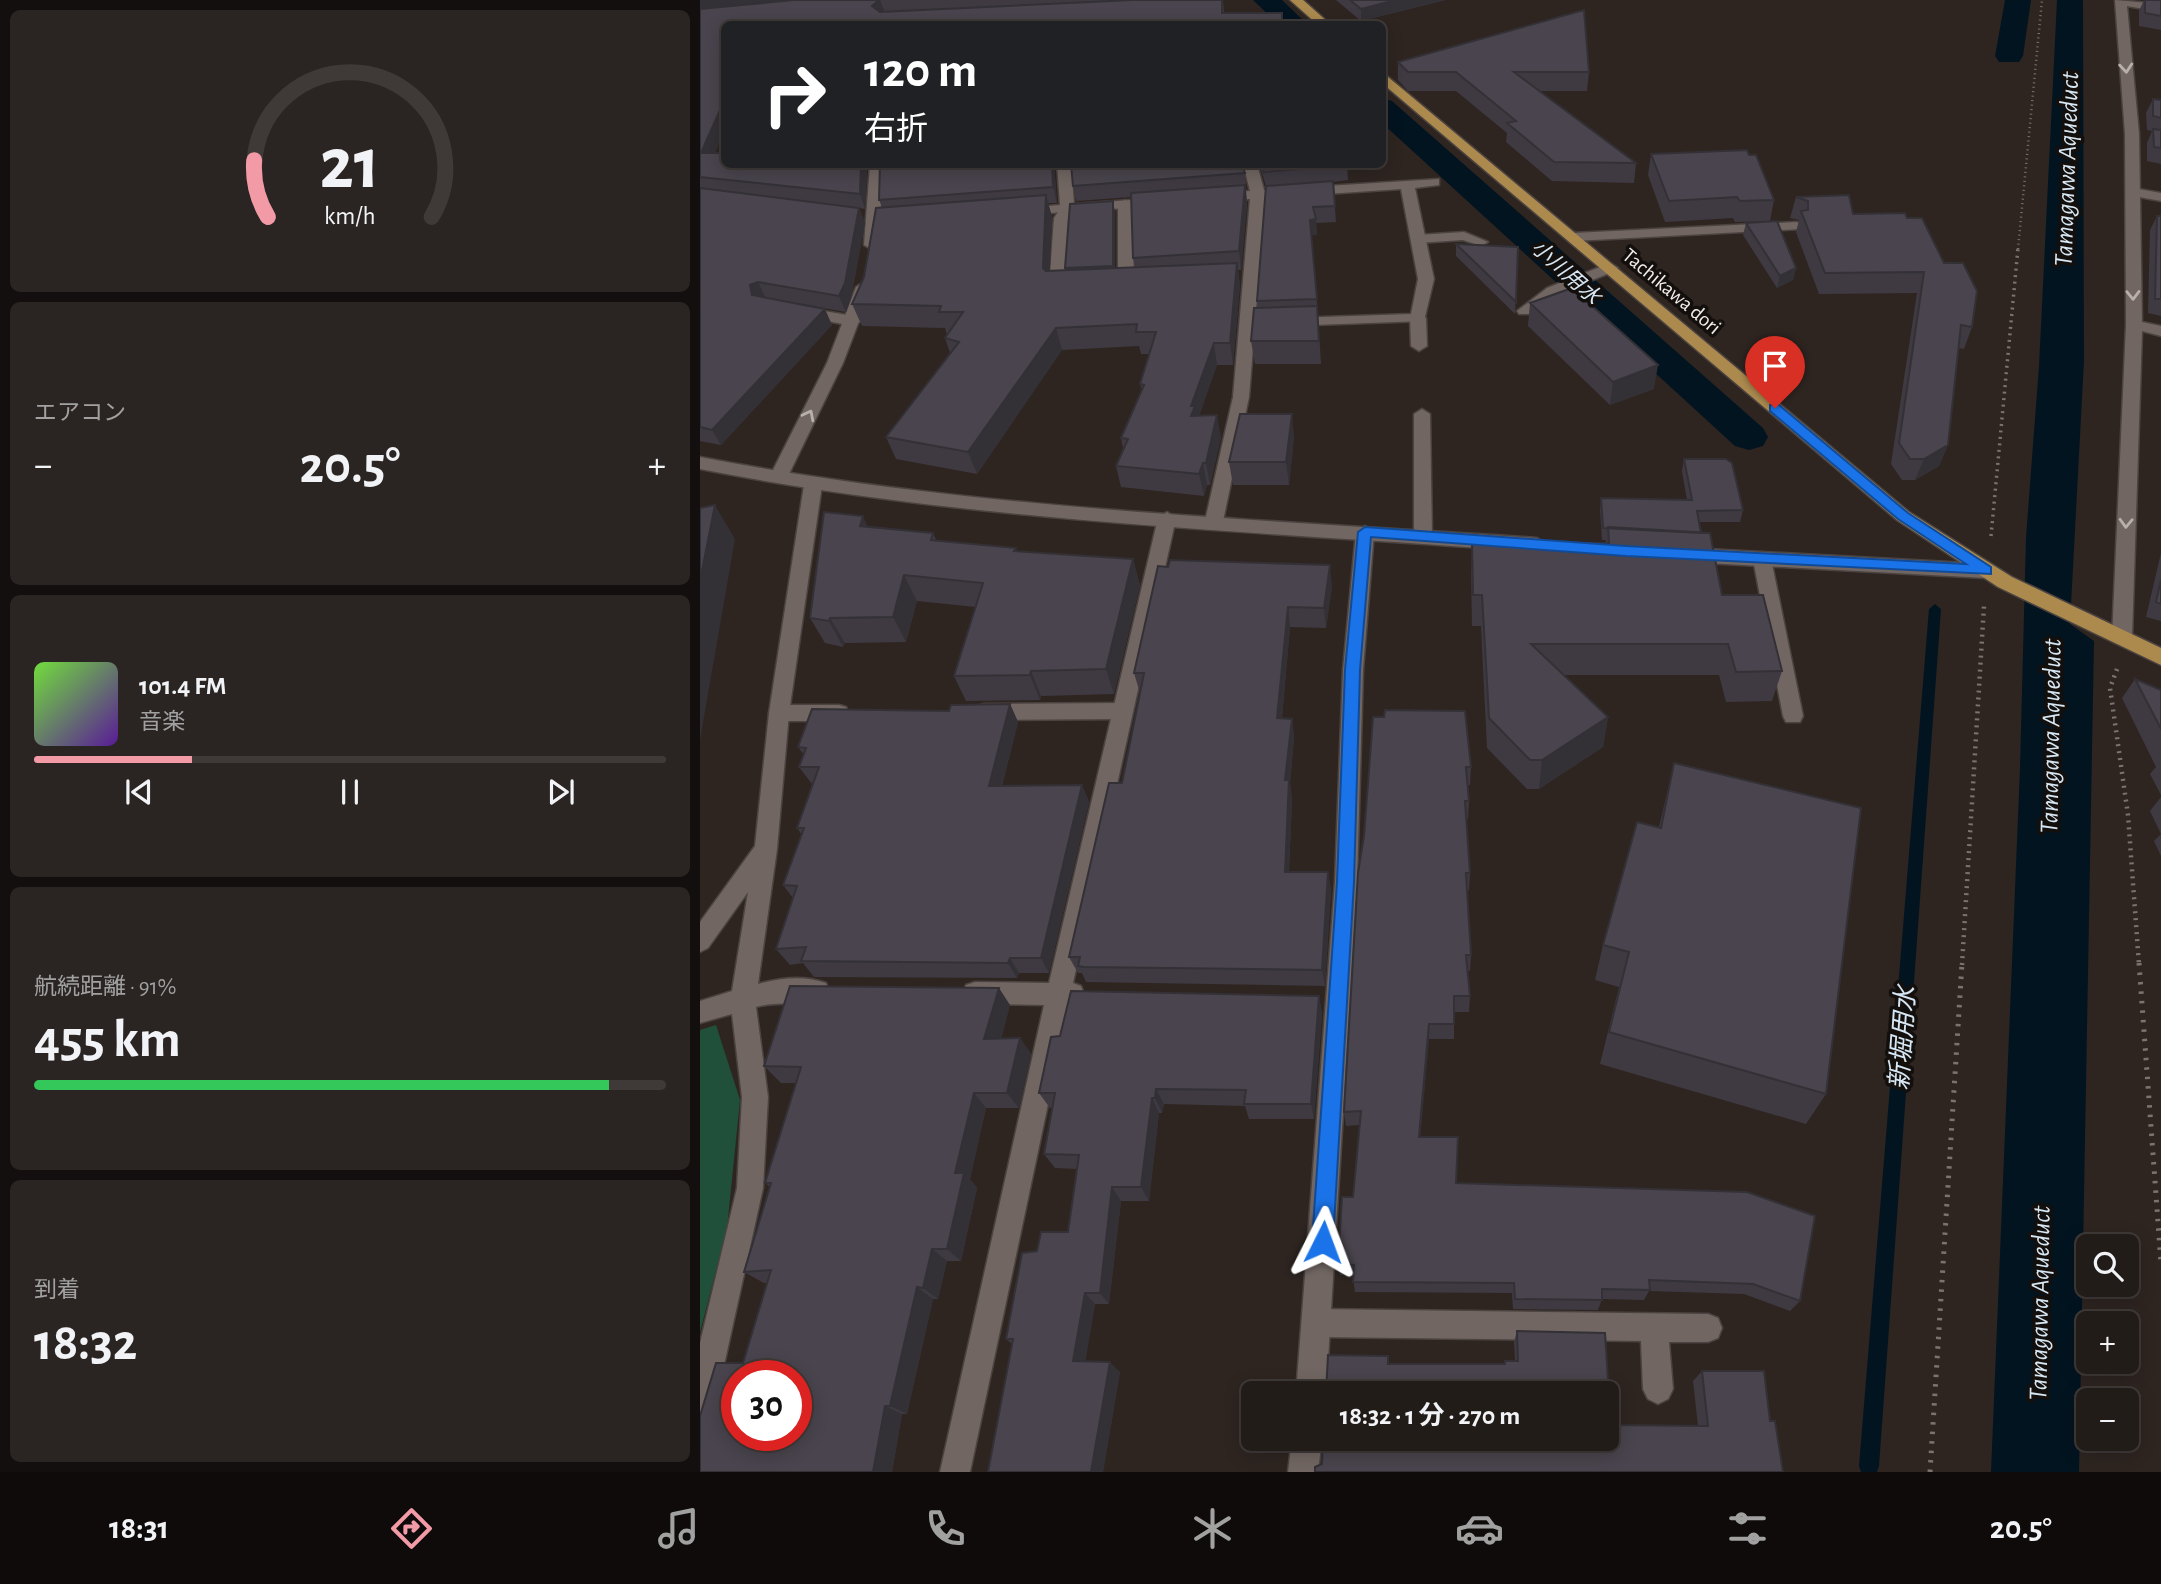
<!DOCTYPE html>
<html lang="ja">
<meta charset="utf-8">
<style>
:root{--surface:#221c19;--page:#2a2522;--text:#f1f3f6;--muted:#a2a1a2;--line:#3f3a38;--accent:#f39aa7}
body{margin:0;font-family:"Alegreya Sans","Noto Sans JP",sans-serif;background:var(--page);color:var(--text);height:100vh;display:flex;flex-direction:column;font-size:26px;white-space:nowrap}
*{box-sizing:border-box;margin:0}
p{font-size:23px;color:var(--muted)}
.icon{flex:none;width:38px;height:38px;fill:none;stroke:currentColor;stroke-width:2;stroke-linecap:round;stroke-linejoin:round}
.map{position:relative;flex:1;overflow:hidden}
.drawer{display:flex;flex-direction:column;gap:10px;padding:10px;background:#130f0e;width:700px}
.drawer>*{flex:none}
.banner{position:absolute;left:21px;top:21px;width:665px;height:147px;border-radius:10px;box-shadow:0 4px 18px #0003,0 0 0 2px var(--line);background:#202124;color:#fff;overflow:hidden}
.tools{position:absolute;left:1376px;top:1234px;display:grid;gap:14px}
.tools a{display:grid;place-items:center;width:63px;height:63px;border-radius:10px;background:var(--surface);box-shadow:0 4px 18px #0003,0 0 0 2px var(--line);font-size:35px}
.speed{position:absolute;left:21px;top:1360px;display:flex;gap:14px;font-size:35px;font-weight:700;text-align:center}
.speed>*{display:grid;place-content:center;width:91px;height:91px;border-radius:50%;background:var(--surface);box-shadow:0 4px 18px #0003,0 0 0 2px var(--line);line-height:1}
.speed .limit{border:10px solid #d22;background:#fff;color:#111}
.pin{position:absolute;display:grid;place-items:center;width:60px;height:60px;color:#fff;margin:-72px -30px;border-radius:50% 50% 50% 0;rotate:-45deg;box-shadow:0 0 7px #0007}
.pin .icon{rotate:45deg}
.me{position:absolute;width:77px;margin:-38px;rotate:3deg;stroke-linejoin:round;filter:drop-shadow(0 0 5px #0008)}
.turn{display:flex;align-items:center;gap:24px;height:147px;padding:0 28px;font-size:32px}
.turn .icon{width:91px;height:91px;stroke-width:2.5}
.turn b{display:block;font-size:49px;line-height:60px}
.big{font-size:52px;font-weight:700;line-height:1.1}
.drawer .tile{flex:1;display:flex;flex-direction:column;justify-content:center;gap:10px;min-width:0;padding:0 24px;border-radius:10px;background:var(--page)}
.drawer .dial{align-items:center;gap:0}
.dial svg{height:182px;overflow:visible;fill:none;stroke:var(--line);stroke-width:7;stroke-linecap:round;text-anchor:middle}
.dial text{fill:var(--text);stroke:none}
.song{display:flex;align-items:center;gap:21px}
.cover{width:84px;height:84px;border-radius:10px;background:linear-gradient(135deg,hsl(100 70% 55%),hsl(270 70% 35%))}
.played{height:7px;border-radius:4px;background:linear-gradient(90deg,var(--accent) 25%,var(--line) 25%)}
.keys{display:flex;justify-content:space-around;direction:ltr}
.heat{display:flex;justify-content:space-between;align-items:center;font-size:38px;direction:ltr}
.charge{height:10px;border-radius:5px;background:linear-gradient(90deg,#34c759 91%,var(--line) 0)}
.trip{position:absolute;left:541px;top:1381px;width:378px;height:70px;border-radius:10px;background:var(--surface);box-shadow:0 4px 18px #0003,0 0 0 2px var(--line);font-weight:700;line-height:70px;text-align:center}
.menu{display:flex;height:112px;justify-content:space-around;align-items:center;background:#0e0b0a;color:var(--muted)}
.menu .icon{width:49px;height:49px}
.menu .on{color:var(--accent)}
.menu b{font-size:32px;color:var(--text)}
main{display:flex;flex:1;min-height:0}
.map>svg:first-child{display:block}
</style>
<main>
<section class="drawer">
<div class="tile dial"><svg viewBox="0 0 100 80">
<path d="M14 69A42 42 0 1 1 86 69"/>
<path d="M14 69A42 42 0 0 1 8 44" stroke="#f39aa7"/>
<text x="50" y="56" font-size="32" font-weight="700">21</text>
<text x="50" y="72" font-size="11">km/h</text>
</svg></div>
<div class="tile"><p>エアコン</p>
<div class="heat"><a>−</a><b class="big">20.5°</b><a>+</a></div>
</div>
<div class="tile">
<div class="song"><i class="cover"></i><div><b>101.4 FM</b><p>音楽</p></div></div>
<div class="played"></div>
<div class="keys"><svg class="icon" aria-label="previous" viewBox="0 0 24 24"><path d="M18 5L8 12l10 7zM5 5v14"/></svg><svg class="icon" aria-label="pause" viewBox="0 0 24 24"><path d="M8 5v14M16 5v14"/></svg><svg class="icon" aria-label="next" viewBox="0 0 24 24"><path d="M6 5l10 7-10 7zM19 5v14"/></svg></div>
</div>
<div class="tile"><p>航続距離 · 91%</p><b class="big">455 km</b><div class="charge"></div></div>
<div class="tile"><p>到着</p><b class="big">18:32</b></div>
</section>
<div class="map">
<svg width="1461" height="1472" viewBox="0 0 1461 1472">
<rect width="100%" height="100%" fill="#2e2521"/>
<path fill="#21503a" d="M16,1025L40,1100L27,1228L0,1332V1030Z"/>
<path fill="#031421" d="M1357,0H1383L1384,361L1370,624L1394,641L1379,1472H1291L1320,768L1326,537L1339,366Z"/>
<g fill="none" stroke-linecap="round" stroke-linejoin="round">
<path fill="#031421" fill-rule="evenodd" d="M1235,604L1241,609L1179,1466L1177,1472H1161L1159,1466L1229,609Z"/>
<path fill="#031421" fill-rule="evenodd" d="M553,0H582L607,24H578Z
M1305,0H1331L1323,56L1319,62H1299L1295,56Z
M682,98L692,101L1063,428L1068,437L1063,446L1049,450L1035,446L682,123Z"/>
<defs>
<path id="lane" d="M1433,188L1461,193V201L1428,195L1426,192Z
M425,200L432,204L434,279L447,283C441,290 424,291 418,284V204Z
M367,205L374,209L368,218L365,282L376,287C370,294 355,294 349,287L354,218L362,206Z
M1096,222L1101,223V229L874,241L867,237L874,233Z
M764,232L788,242L781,246L763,240L718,243L711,239L718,235Z
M910,263L918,268L915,271L857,294L831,314H819L817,311L847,288Z
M101,307L153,316L161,321L153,326L95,315V309Z
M718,313L726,318L727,346L719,351L711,346L710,318Z
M722,409L730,414L732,536L723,542L714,536V414Z
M1062,552L1071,559L1103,716L1100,722H1086L1083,716L1053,559Z
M423,703L430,705L433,711L430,717L423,719L284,720L277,718L274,712L277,706L284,704Z
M79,705H139L146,707L149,713L146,719L139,721H79L72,719L69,713L72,707Z
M618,1309L1008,1314L1018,1318L1022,1328L1018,1338L1008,1342H969L973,1389L968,1399L958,1404L948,1399L943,1389L941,1341L618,1337L608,1333L604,1323L608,1313Z"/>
<path id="street" d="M1415,0L1461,4V12L1427,6L1439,134L1442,322L1461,326V336L1442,331L1432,638L1429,643H1415L1412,638L1426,325L1425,134Z
M170,164H184L178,245L171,249L164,245Z
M357,164H371L374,204L459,198L466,202L459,206L319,215L317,212L324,208L360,205Z
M543,164H557L564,190L739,179V185L715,188L734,279L724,321L586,326V320L592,318L711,314L718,279L701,189L565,198L549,397L523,521L514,527L505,521L533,397L550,199L519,201L512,197L519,193L550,191Z
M164,282L172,287L143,363L88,476L85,480H73L70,476L127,363L156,287Z
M113,479L122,485L89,713L77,849L58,984C79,978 105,975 126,983L129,991L126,999C105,1007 80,1000 56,1007L68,1097L63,1188L15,1406L10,1416L0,1421V1343L37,1188L42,1097L32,1014L0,1023V1001L32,991L48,892L8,948L0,952V922L55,846L69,713L104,485Z
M467,512L476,518L373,983L381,986L384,994L381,1002L369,1005L270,1472H240L344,1005L275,1004L266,1001L263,993L266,985L275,982L349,983L458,518Z
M665,526L674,532L663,670L657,882L626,1393H596L635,882L643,670L656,532Z
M592,1438H622L618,1472H588Z"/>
<path id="secondary" d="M0,457C275,510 558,519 837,538L846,545L837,552C558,531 275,523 0,469Z
M987,548L1286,564L1295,571L1286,578L987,562L978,555Z"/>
<path id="primary" d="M590,0H603L630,24H617Z
M682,72L1209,512L1312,577L1461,648V665L1298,587L1197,520L682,83Z"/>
</defs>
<use href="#lane" stroke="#4b4340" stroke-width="3"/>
<use href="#street" stroke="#4b4340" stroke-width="3"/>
<use href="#secondary" stroke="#4b4340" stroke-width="3"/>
<use href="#primary" stroke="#4b4340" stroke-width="3"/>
<path stroke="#7b7370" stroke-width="2.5" stroke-dasharray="1 3.5" stroke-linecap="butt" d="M1318,249L1342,0"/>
<path stroke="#7b7370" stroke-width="3.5" stroke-dasharray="2 4.5" stroke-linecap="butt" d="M1291,536L1318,248"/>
<path stroke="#7b7370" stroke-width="4.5" stroke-dasharray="2 5" stroke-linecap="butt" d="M1417,669L1410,688L1428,815L1439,965
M1262,965L1284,606"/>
<path stroke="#7b7370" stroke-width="5" stroke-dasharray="2.5 7" stroke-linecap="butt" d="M1439,963L1461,1263
M1230,1472L1262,963"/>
<use href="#lane" fill="#716662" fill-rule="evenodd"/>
<use href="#street" fill="#716662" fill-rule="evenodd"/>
<use href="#secondary" fill="#716662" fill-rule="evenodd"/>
<use href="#primary" fill="#ac8a4e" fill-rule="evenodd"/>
</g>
<path fill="#3f3a42" d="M0,0H523L524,13L24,24V131L15,153L24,164H164L167,172L165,209L159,208L165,223L151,298L146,312L65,298L132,325L21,445L0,441Z
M636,0H746L661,21Z
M1444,0H1461V30L1439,26V11Z
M698,62L889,72L887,91H839L936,163L934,183L852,181L806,142L807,133L756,91H708L698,80Z
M1453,99L1461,100V169V164L1447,161V143L1452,131L1447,130L1446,113Z
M951,154L1049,155L1074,200L1070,221L1035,222L1033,218L965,222L948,175Z
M354,164L357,203H348L352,217L350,270H365V268L413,201L415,213V268L435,267L433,258L431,197L376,201L373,186L545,173L547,203L541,270H538L540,285L533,365H517L499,415L521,437L510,485H507L504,496L421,487L416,466L423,448L421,438L442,390L440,384L449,354H441L439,346L362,350L277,474L196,459L186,437L250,353L245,338L247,335L245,328L162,326L152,304L164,277L182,207L179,200Z
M559,164H647L648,180L633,182L636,222L616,223L617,235H611L618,315L621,364H555L551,341L558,308L557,301L566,186Z
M1096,197L1153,214L1207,218L1272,327L1264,349L1258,348L1248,445L1239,466L1215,480H1202L1191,464L1217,293L1119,294L1096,232L1099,220L1090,218Z
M1457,216H1461V316L1448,313L1450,230Z
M1046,223L1096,268L1093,280L1077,288L1043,235Z
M756,244L818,247L815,314L756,256Z
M830,303L954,389L910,405L828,326Z
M594,437L589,485H533L529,462Z
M984,459L1043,510L1040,522H999L1001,533L1022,595L1082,671L1072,701L1026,702L1019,675H864L908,717L903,747L839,789H827L787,748L781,626H772L771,574L772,543H905L906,540H902L900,510L901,498L987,500L982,471Z
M168,526L233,533L236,540L316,548L317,551L433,559L440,585L414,694L341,696L340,700L266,701L254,676L276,607L217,601L206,642L145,643L143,647L125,643L110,618Z
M1461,553V621L1446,617Z
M632,586L626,628L590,627L582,718L592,719L594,738L590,783L592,799L589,872H628L631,890L625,986L386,982L382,973H378L369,957L422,783L440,693L434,673Z
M1435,679L1461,690V795L1450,774L1456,767L1422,698Z
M310,704L318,722L302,786L382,785L389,802L349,973H319L317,978L114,977L103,963L90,965L76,949L93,898L83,885L102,835L97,828L112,784L99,767L104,755L98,747L249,711Z
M673,717L771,767L770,785H767L769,801L768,819H766L770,873L769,890L767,891L771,955L770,971H768L770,996L769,1012H754V1039H729L720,1137L756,1183L1047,1192L1100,1301L1090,1311L1044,1294L949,1291L944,1300L902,1299L898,1310L813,1309L812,1293L655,1292L653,1276L640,1275L638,1264L653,1197L659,1125L646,1126L644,1112Z
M974,763L1126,1094L1106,1124L900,1064L919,987L895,980L903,945L959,827Z
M1461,797V856L1454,841L1461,834L1450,811Z
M619,996L622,1014L614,1119H549L545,1106L464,1104L462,1113H459L449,1201H421L409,1304H395L385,1361L420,1372L403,1472H288L312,1344L306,1339L337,1251L368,1232L377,1169L355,1168L344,1154L353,1108H350L339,1093L360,1036Z
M310,1005L301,1039L320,1038L331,1054L319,1108H286L270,1179L277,1188L261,1261H247L238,1299H233L207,1414H202L192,1472H0L43,1363L67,1283H64L44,1272L70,1187L65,1183L96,1083H81L64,1066Z
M817,1331L911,1425L998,1426L993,1381L1002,1371L1070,1421L622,1464L689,1364H804L805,1361H815L814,1342Z"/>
<path fill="#333036" d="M0,0H115L0,11Z
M179,0H180L185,13L177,21L172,6Z
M696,0H746L661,21V9Z
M24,101V131L8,168L1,153Z
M161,164H164L167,172L165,209L160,194Z
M352,164H354L357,203L353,187Z
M545,185L547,203L541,270L539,251Z
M346,195L352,217L349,290L343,268Z
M413,201L415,213V277L413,266Z
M159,208L165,223L151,298L146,312L139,296Z
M616,219L617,235H611L610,220Z
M537,263L540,285L533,365L530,343Z
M1096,268L1093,280L1077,288L1080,276Z
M58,282L65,297L52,295L50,285Z
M125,309L132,325L21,445L12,430Z
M356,328L362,350L277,474L268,452Z
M514,343L517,365L498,420L496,438L491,406Z
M958,365L954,389L910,405L913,382Z
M592,414L594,437L589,485L586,462Z
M517,415L521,437L510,485L506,463Z
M1248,445L1239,466L1215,480L1224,459Z
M503,463L507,485L504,496L499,474Z
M15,505L35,539L0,740V581Z
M163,516L175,542L160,526Z
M433,559L440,585L414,694L406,669Z
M630,565L632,586L626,628L624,608Z
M204,575L217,601L206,642L193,617Z
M588,607L590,627L580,738L577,718Z
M130,618L145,643L143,647L129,621Z
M331,671L341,696L340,700L330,675Z
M310,704L318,722L297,803L289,786Z
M908,717L903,747L839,789L842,760Z
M592,719L594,738L590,783L592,799L588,890L585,872V780Z
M382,785L389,802L349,973L341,958Z
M628,872L631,890L625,986L622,970Z
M310,958L319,973L317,978L308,963Z
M299,988L310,1005L296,1056L284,1039Z
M619,996L622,1014L614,1119L611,1104Z
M729,1024V1039L719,1151V1137Z
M320,1038L331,1054L319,1108L307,1093Z
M456,1089L464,1104L462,1113L455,1098Z
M274,1093L286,1108L270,1179L277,1188L261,1261L247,1249L255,1173Z
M452,1098L459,1113L449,1201L441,1187Z
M412,1187L421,1201L409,1304L400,1293Z
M232,1249L247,1261L238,1299L223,1288Z
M217,1287L233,1299L207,1414L190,1406Z
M385,1293L395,1304L384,1370L373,1361Z
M410,1362L420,1372L403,1472H391Z
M185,1406L202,1414L192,1472H173Z"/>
<path fill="#49444d" stroke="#333036" stroke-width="2" fill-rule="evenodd" d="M94,0H179L172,6L180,12L432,0H522V13H582V24H24V101L1,153H24V164H161L160,194L0,177V9Z
M650,0H696L661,9Z
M1445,0H1461V16L1445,13Z
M884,10L889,72H814L936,163L854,162L807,123L816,121L756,72H708L698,62Z
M1453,99L1461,100V118L1453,116Z
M1453,129L1461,130V148L1454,147Z
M1047,150L1049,155H1056L1074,200L1040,201L1037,197L969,201L951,154Z
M180,164H352L353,187L179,200Z
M371,164H542L545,173L373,186Z
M562,164H647V165L564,172Z
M633,181L635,206L613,207L616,219L610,220L617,299L557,301L566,186Z
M545,185L539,251L433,258L431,193Z
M0,188L159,208L145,283L139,296L58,282L50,285L52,295L125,309L12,430L0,427Z
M346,195L343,268L346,271L537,263L530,343H514L491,406H495L491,416L517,415L506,463H503L499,474L416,466L428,439L421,438L444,385L440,384L456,332H436L437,324L356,328L268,452L186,437L259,342L245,338L263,312H239L241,306L152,304L164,277L176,208Z
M1149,195L1153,214L1205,213L1207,218H1222L1244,263H1263L1277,291L1272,327L1261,325L1248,445L1224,459H1210L1199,443L1224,272L1125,273L1101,211L1108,210V201L1096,197Z
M413,201V266L365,268L370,204Z
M1457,216H1461V299H1455Z
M1077,221L1096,268L1080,276L1046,223Z
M756,244L818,247L816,302Z
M872,288L958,365L913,382L830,303Z
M617,306L619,341H551L554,308Z
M540,414H592L586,462H529Z
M984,459H1026L1032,463L1043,510L997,511L1001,533L903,528L901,498L992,500Z
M15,505L0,581V508Z
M124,512L163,516L160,526L233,533L231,540L316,548L314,551L433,559L406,669L331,671L330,675L254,676L283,583L204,575L193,617L130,618L129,621L110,618Z
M908,527L1010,533L1022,595H1063L1082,671L1036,672L1028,644H831L908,717L842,760H830L789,718L782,595H773L772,543H909Z
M470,560L630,565L624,608L588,607L577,718L592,719L585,780H589L585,872H628L622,970L384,967L378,966L380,957H369L409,783H422L444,673H434L458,566L468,567Z
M1461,580V604L1456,602Z
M1435,679L1461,690V729Z
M310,704L289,786L382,785L341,958H310L308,963L101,961L106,947L76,949L97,886L83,885L104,828H97L119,767H99L106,748L98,747L112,709L249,711L251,705Z
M685,710L765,711L771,767H766L769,801H765L770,873H766L771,955H766L770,996H754V1024H729L719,1137H758L756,1183L1047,1192L1115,1216L1100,1301L1053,1284L949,1280L950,1290L902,1289V1300L815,1299L814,1283L653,1282L654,1265L638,1264L642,1197H653L661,1111L644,1112L658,873L664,836L673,717H684Z
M974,763L1161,808L1126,1094L909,1032L929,952L903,945L937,822L961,828Z
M90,986L299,988L284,1039L320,1038L307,1093H274L255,1173H264L247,1249H232L223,1288L217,1287L190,1406H185L173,1472H0V1416L16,1363H43L71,1270L44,1272L71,1183H65L101,1067L64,1066ZM37,1376H96V1435H37Z
M371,991L619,996L611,1104H544L546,1090L456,1089L455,1098H452L441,1187H412L400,1293H385L373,1361L410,1362L391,1472H288L313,1339H306L322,1253L337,1251L341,1232H368L379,1155L344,1154L355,1093H339L351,1037L360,1036Z
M817,1331L905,1333L911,1425L1008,1426L1002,1371H1064L1070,1421H1075L1083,1472H615V1467L622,1464L623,1438H906V1393H626L628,1355L688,1356V1364H805V1361H818Z"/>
<defs><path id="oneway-chevron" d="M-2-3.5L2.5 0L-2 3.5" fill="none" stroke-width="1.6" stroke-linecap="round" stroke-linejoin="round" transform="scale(1.75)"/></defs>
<g stroke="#b8b0ac">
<use href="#oneway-chevron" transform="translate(1426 68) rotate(85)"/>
<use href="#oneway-chevron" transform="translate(1433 295) rotate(89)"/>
<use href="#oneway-chevron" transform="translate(109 415) rotate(-63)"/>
<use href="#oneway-chevron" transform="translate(1426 523) rotate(92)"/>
</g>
<path fill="#1a73e8" stroke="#114b97" stroke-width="2" d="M1070,405H1079L1208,513L1291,567V574L926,556L671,537L660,670L654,882L633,1242L630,1249L623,1252L615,1249L612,1242L637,882L645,670L658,532L665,527L926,546L1266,564L1198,519L1070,411Z"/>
<g text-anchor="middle" stroke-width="7" stroke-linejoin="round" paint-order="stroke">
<g font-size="21" font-style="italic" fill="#d7e7f3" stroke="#130f0d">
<text transform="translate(866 272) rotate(42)" y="7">小川用水</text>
</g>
<g font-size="21" fill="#f2ece9" stroke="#130f0d">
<text transform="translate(972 291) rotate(40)" y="7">Tachikawa dori</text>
</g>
<g font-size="26" font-style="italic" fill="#d7e7f3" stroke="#130f0d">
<text transform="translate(1366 169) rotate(-88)" y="9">Tamagawa Aqueduct</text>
<text transform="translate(1350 736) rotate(-89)" y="9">Tamagawa Aqueduct</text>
<text transform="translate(1202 1038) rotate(-86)" y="9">新堀用水</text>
<text transform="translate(1339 1303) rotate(-89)" y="9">Tamagawa Aqueduct</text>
</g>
</g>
</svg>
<div class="tools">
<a><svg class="icon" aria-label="search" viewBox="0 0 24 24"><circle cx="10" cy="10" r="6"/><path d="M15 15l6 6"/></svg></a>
<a>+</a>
<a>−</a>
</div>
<div class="speed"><div class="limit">30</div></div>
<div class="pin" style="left:1075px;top:408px;background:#d93025"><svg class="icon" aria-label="arrive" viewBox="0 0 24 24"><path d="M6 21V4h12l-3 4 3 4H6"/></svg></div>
<svg class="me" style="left:623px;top:1242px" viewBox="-20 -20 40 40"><path d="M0-17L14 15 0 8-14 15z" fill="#1a73e8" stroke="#fff" stroke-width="4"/></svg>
<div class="trip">18:32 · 1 分 · 270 m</div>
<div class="banner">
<div class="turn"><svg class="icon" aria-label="right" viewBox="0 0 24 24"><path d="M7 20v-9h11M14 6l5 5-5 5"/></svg><div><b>120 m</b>右折</div></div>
</div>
</div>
</main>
<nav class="menu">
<b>18:31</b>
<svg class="icon on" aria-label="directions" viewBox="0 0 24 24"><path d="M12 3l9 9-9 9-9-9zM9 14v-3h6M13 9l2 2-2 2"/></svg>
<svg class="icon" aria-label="music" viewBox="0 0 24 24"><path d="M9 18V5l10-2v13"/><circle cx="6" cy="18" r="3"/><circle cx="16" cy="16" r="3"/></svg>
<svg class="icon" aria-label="phone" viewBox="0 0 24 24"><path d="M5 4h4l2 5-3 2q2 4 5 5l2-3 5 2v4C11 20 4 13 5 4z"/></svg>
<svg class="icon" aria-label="climate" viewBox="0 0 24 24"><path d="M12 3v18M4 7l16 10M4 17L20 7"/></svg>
<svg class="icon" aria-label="car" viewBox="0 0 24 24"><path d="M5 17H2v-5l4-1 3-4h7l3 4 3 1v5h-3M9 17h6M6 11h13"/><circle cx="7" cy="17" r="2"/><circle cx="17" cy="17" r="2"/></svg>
<svg class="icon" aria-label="filters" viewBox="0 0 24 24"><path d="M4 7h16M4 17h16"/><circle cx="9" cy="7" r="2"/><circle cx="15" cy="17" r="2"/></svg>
<b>20.5°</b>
</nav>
